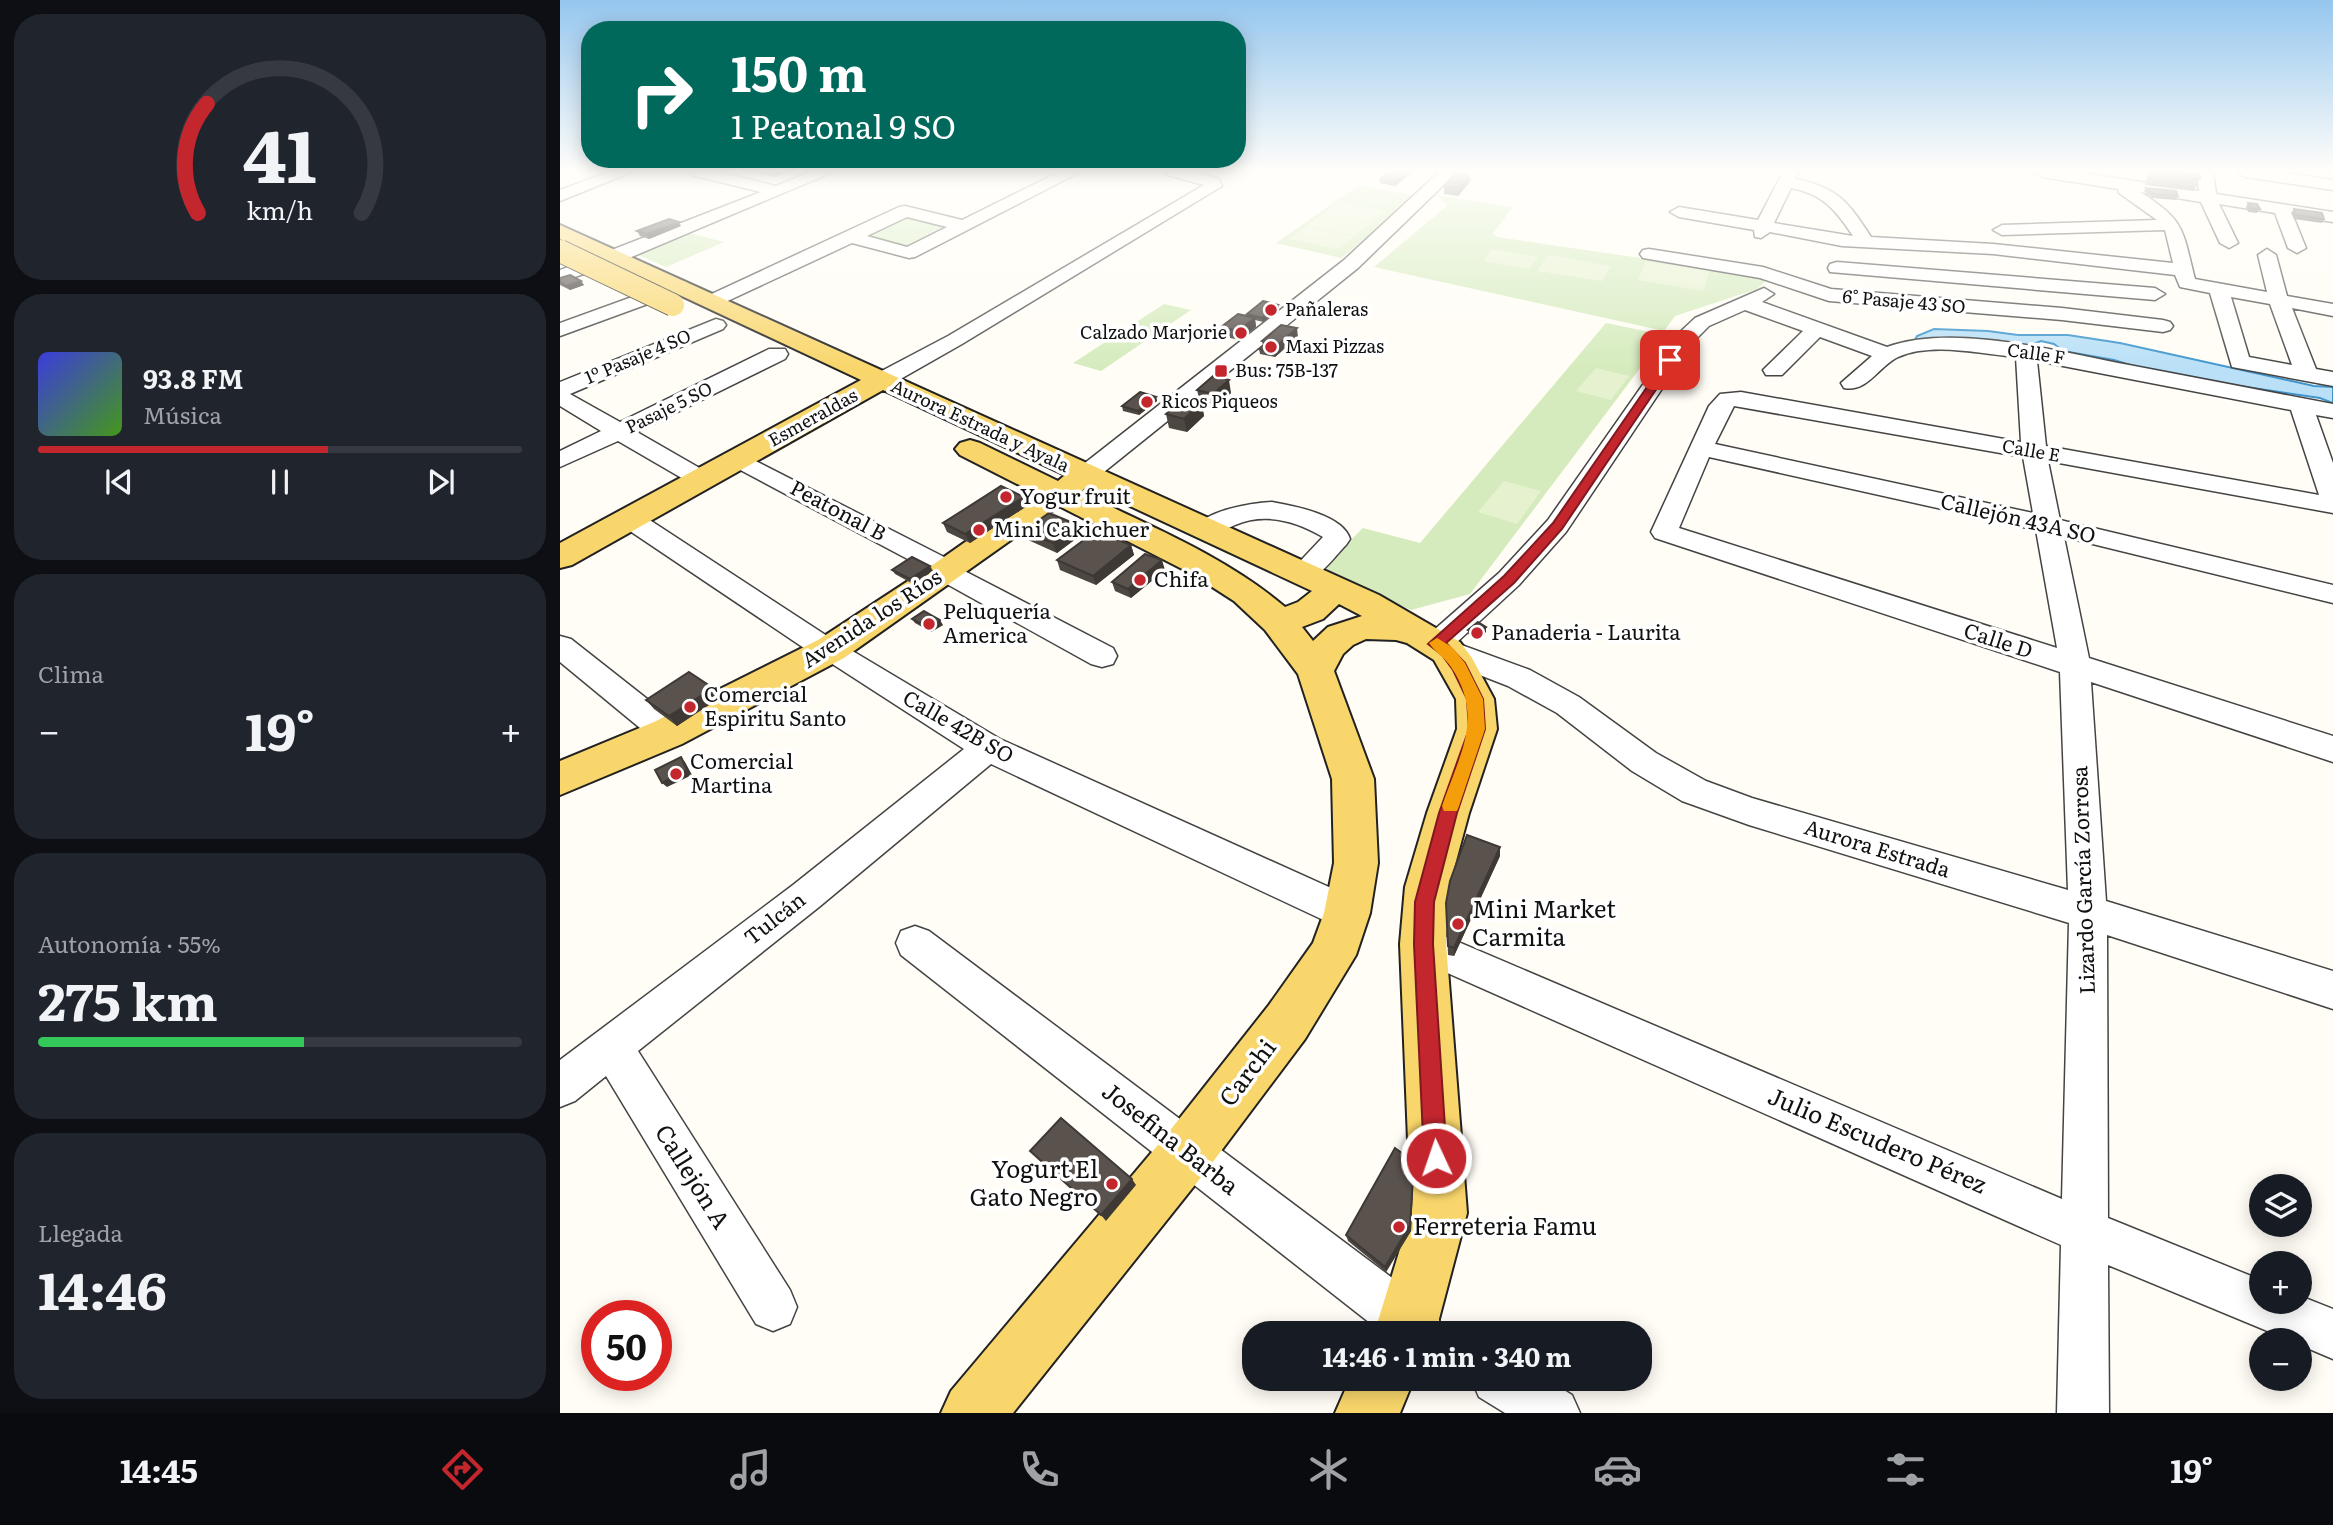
<!DOCTYPE html>
<html lang="es">
<meta charset="utf-8">
<style>
:root{--surface:#171b24;--page:#20242c;--text:#f1f3f6;--muted:#9ea1a6;--line:#363941;--accent:#c4262e}
body{margin:0;font-family:Literata,serif;background:var(--page);color:var(--text);height:100vh;display:flex;flex-direction:column;font-size:26px;white-space:nowrap}
*{box-sizing:border-box;margin:0}
p{font-size:23px;color:var(--muted)}
.icon{flex:none;width:38px;height:38px;fill:none;stroke:currentColor;stroke-width:2;stroke-linecap:round;stroke-linejoin:round}
.map{position:relative;flex:1;overflow:hidden}
.drawer{display:flex;flex-direction:column;gap:14px;padding:14px;background:#0d0f14;width:560px}
.drawer>*{flex:none}
.hud{position:absolute;left:21px;top:21px;width:665px;height:147px;border-radius:28px;box-shadow:0 4px 18px #0003;background:#00695c;color:#fff;overflow:hidden}
.controls{position:absolute;left:1689px;top:1174px;display:grid;gap:14px}
.controls a{display:grid;place-items:center;width:63px;height:63px;border-radius:50%;background:var(--surface);box-shadow:0 4px 18px #0003;font-size:35px}
.speed{position:absolute;left:21px;top:1300px;display:flex;gap:14px;font-size:35px;font-weight:700;text-align:center}
.speed>*{display:grid;place-content:center;width:91px;height:91px;border-radius:50%;background:var(--surface);box-shadow:0 4px 18px #0003;line-height:1}
.speed .limit{border:10px solid #d22;background:#fff;color:#111}
.pin{position:absolute;display:grid;place-items:center;width:60px;height:60px;color:#fff;margin:-30px;border-radius:14px;box-shadow:0 4px 10px #0006}
.me{position:absolute;width:77px;margin:-38px;rotate:357deg;stroke-linejoin:round;filter:drop-shadow(0 0 5px #0008)}
.turn{display:flex;align-items:center;gap:24px;height:147px;padding:0 35px;font-size:32px}
.turn .icon{width:91px;height:91px;stroke-width:2.5}
.turn b{display:block;font-size:49px;line-height:60px}
.big{font-size:52px;font-weight:700;line-height:1.1}
.drawer .widget{flex:1;display:flex;flex-direction:column;justify-content:center;gap:10px;min-width:0;padding:0 24px;border-radius:28px;background:var(--page)}
.drawer .dial{align-items:center;gap:0}
.dial svg{height:182px;overflow:visible;fill:none;stroke:var(--line);stroke-width:7;stroke-linecap:round;text-anchor:middle}
.dial text{fill:var(--text);stroke:none}
.song{display:flex;align-items:center;gap:21px}
.cover{width:84px;height:84px;border-radius:10px;background:linear-gradient(135deg,hsl(240 70% 55%),hsl(100 70% 35%))}
.played{height:7px;border-radius:4px;background:linear-gradient(90deg,var(--accent) 60%,var(--line) 60%)}
.keys{display:flex;justify-content:space-around;direction:ltr}
.heat{display:flex;justify-content:space-between;align-items:center;font-size:38px;direction:ltr}
.charge{height:10px;border-radius:5px;background:linear-gradient(90deg,#34c759 55%,var(--line) 0)}
.trip{position:absolute;left:682px;top:1321px;width:410px;height:70px;border-radius:28px;background:var(--surface);box-shadow:0 4px 18px #0003;font-weight:700;line-height:70px;text-align:center}
.menu{display:flex;height:112px;justify-content:space-around;align-items:center;background:#090b0e;color:var(--muted)}
.menu .icon{width:49px;height:49px}
.menu .active{color:var(--accent)}
.menu b{font-size:32px;color:var(--text)}
main{display:flex;flex:1;min-height:0}
.map>svg:first-child{display:block}
</style>
<main>
<section class="drawer">
<div class="widget dial"><svg viewBox="0 0 100 80">
<path d="M14 69A42 42 0 1 1 86 69"/>
<path d="M14 69A42 42 0 0 1 18 21" stroke="#c4262e"/>
<text x="50" y="56" font-size="32" font-weight="700">41</text>
<text x="50" y="72" font-size="11">km/h</text>
</svg></div>
<div class="widget">
<div class="song"><i class="cover"></i><div><b>93.8 FM</b><p>Música</p></div></div>
<div class="played"></div>
<div class="keys"><svg class="icon" aria-label="previous" viewBox="0 0 24 24"><path d="M18 5L8 12l10 7zM5 5v14"/></svg><svg class="icon" aria-label="pause" viewBox="0 0 24 24"><path d="M8 5v14M16 5v14"/></svg><svg class="icon" aria-label="next" viewBox="0 0 24 24"><path d="M6 5l10 7-10 7zM19 5v14"/></svg></div>
</div>
<div class="widget"><p>Clima</p>
<div class="heat"><a>−</a><b class="big">19°</b><a>+</a></div>
</div>
<div class="widget"><p>Autonomía · 55%</p><b class="big">275 km</b><div class="charge"></div></div>
<div class="widget"><p>Llegada</p><b class="big">14:46</b></div>
</section>
<div class="map">
<svg width="1773" height="1413" viewBox="0 0 1773 1413">
<rect width="100%" height="100%" fill="#fffdf5"/>
<path fill="#d5ebbd" d="M799,185L853,195L817,230L781,258L716,243Z
M876,195L953,207L933,233L937,237L1196,275L1203,278L1205,282L1197,289L1115,316L1104,331L814,267L888,205Z
M346,214L397,226L351,249L299,236Z
M126,232L164,242L106,267L76,254Z
M604,304L631,310L541,371L513,363Z
M1046,323L1105,335L910,594L851,610L759,571L803,528L860,543Z"/>
<path fill="#e6f2cf" d="M779,202L826,211L811,223L772,215L810,224L794,236L746,226Z
M746,227L794,237L778,249L729,239Z
M932,249L978,257L969,269L923,261Z
M988,255L1051,266L1042,281L977,271Z
M1086,261L1149,271L1144,291L1078,280Z
M1036,368L1069,376L1051,400L1016,391Z
M944,481L981,491L957,524L918,512Z"/>
<path fill="#b9e0f7" stroke="#3f96cf" stroke-width="2" d="M1374,329L1428,331L1458,335H1508L1560,343L1754,386L1773,387V403L1760,398L1599,374L1554,360L1503,351L1494,344L1481,341L1471,345L1389,338L1366,344L1355,340L1357,336Z"/>
<g fill="none" stroke-linecap="round" stroke-linejoin="round">
<defs>
<path id="minor" d="M48,172H72L0,201V190Z
M129,172H159L216,186L250,172H273L62,261L0,282V270L201,192L131,175Z
M499,172H520L355,257L349,258L292,243L159,305L152,307L142,301L145,297L339,207L345,206L402,220ZM347,217L387,227L347,247L307,236Z
M606,172H634L659,179L662,186L402,344L330,385H314L311,380L314,375L388,336L644,185L608,175Z
M879,172H897L798,268L534,480L525,482L516,480L513,475L516,470L784,260Z
M1223,172H1239L1235,179C1278,187 1289,203 1311,237L1433,244L1613,263L1605,230L1442,235L1433,230L1442,225L1597,220L1559,193L1558,189L1482,177L1474,172H1516L1639,191L1637,172H1653L1656,194L1773,212V222L1733,216L1746,248L1737,253L1728,248L1715,213L1659,204L1678,243L1669,248L1660,243L1641,202L1580,192C1626,221 1622,229 1635,279L1707,292L1698,255L1707,249L1716,255L1727,296L1773,304V316L1732,308L1756,369L1773,372V386L1672,367L1650,293L1620,287L1615,275L1433,254L1282,246L1210,232L1201,238L1195,237L1194,230L1119,217L1110,212L1119,207L1198,220ZM1231,188C1263,194 1276,210 1293,236L1214,223ZM1671,297L1710,304L1732,365L1689,357Z
M1677,172H1720L1773,180V190L1685,177Z
M1089,249L1203,267L1271,289L1502,308L1603,320L1610,322L1613,326L1610,330L1603,332L1502,320L1269,301L1200,278L1083,258L1080,254L1083,250Z
M1277,262L1595,288L1605,294L1595,300L1270,272L1268,268L1270,264Z
M119,280L126,282L129,286L126,290L0,336V323Z
M1204,288L1214,294L1202,302L1327,347C1394,323 1500,352 1569,365C1637,378 1705,391 1773,404V418L1756,415L1773,463V513L1488,461L1500,520L1773,585V603L1504,537L1529,658L1773,736V762L1531,682L1546,901L1773,971V1009L1547,935L1548,1218L1701,1280V1302H1740V1296L1773,1309V1359L1740,1345V1340H1729L1548,1265L1549,1413H1497L1501,1245L849,956L844,944L849,932L863,927L1502,1199L1509,923L1189,825L1122,801L1072,771L997,713L948,686L876,658L874,654L866,651L861,644L866,637L939,573L988,520L1119,333L1135,318ZM1185,310L1243,331L1203,370L1206,375H1222L1260,337L1312,356L1281,383L1284,388C1307,393 1319,366 1338,357C1373,342 1419,354 1456,357L1461,442L1181,392L1160,394L1149,406L1091,532L1095,538L1500,672L1508,890L1192,798L1146,781L1096,753L1019,697L970,670L896,643L959,585L1006,532L1134,341L1149,326ZM1477,361L1731,410L1759,495L1486,446ZM1174,406L1463,457L1473,513L1155,444ZM1149,457L1476,530L1497,648L1119,528Z
M156,319L163,321L166,325L163,329L10,394L60,422L209,349H225L228,354L225,359L77,432L150,474L153,479L150,484L141,486L132,484L58,441L0,467V451L41,431L0,406V382Z
M178,452L388,559L391,564L553,648L557,656L553,664L542,667L531,664L376,578L372,572L169,464L166,459L169,454Z
M712,502C734,506 783,515 790,539L786,545C771,560 756,586 733,579L729,573L763,537C736,521 705,512 675,525C662,531 653,537 639,534L635,528C647,510 691,503 712,502Z
M70,511L79,513L264,634L440,739L800,901L806,913L800,925L787,930L774,925L431,764L259,907L78,1051L230,1290L237,1307L230,1324L213,1331L196,1324L46,1076L15,1101L0,1107V1060L233,885L404,749L260,656L244,648L61,525L57,519L61,513Z
M0,636L11,639L119,724L124,733L119,742L108,745L97,742L0,662Z
M355,926L369,931L875,1310L882,1328L880,1334H824L341,955L336,943L341,931Z
M911,1379H986L1012,1395L1020,1413H945L919,1397Z"/>
<path id="major" d="M0,225L819,595L900,642L912,658L934,699L937,729L909,813L889,887L886,944L907,1213L875,1334H814L851,1213L840,944L845,887L867,813L897,729L896,699L874,660L847,643L836,640L806,639L793,645L783,654L774,671L814,779L818,863L810,913L796,955L745,1039L646,1171L453,1413H381L391,1391L608,1133L709,1005L753,943L764,913L774,863L772,779L738,674L705,630L674,601L632,574L499,506L284,658L122,744L0,795V761L94,722L258,640L374,564L475,493L400,455L395,449L400,443L410,440L420,443L498,481L505,475L323,390L12,565L0,568V543L301,380L0,239ZM527,486L752,591L738,602L725,607C665,556 591,527 521,492ZM779,604L802,616L768,627L753,641L742,627L763,619Z
M790,1379H854L840,1413H775Z"/>
</defs>
<use href="#minor" stroke="#444" stroke-width="3"/>
<use href="#major" stroke="#222" stroke-width="4"/>
<use href="#minor" fill="#fff" fill-rule="evenodd"/>
<use href="#major" fill="#f9d66b" fill-rule="evenodd"/>
<defs>
<path id="major-bridge" d="M0,251L113,305"/>
</defs>
<use href="#major-bridge" stroke="#222" stroke-width="24" stroke-linecap="butt"/>
<use href="#major-bridge" stroke="#f9d66b" stroke-width="22"/>
</g>
<path fill="#4d4742" d="M194,172H226L215,177Z
M829,172H853L835,186L820,183V179Z
M1589,172H1621L1640,179L1634,191L1585,185L1586,179Z
M898,174L912,179L898,196L884,194V186Z
M1586,188L1618,196L1616,200L1592,198L1584,191Z
M1688,203L1700,209L1697,213L1688,212L1686,207Z
M1734,209L1764,219L1762,223L1734,219L1731,213Z
M121,226L89,239L80,236L77,231Z
M0,278L24,285L10,290L0,285Z
M718,305L719,309L703,322L695,320L696,327L679,340L662,336L661,327L687,316V314Z
M738,337L715,357L700,354L699,349L703,346L702,341Z
M637,390L671,393L656,407L642,403L644,416L627,432L609,428L606,414L640,402Z
M596,397L597,401L579,415L563,411L562,406Z
M464,497L467,506L410,543L387,532L383,523Z
M518,525L521,535L497,553L468,540L464,531Z
M571,545L574,555L536,585L500,570L497,560Z
M332,570L373,571L353,584L335,574Z
M605,570L571,598L555,591L552,582Z
M352,619L383,625L371,632L355,623Z
M926,627V632L917,638L908,634V630Z
M161,697L117,726L94,709L86,700Z
M940,856L894,956L888,955L886,903Z
M854,1168L851,1231L826,1272L788,1241L786,1235Z"/>
<path fill="#3f3936" d="M213,172H226L215,177Z
M847,172H853L835,186V182Z
M909,175V183L898,196V188Z
M119,222L121,226L89,239L87,234Z
M21,281L24,285L10,290L7,286Z
M718,305L719,309L703,322L702,318Z
M695,318L696,327L679,340L677,331Z
M737,328L738,337L715,357V353L719,350L718,345Z
M669,380L671,393L656,407L653,394Z
M596,397L597,401L579,415L578,411Z
M641,403L644,416L627,432L624,419Z
M464,497L467,506L410,543L405,534Z
M518,525L521,535L497,553L493,543Z
M571,545L574,555L536,585L533,576Z
M602,560L605,570L571,598L568,589Z
M370,566L373,571L353,584L350,579Z
M380,620L383,625L371,632L369,628Z
M926,627V632L917,638V634Z
M153,688L161,697L117,726L109,716Z
M121,757L125,762L132,775L107,787L102,783Z
M940,847V856L894,956V948Z
M854,1162L851,1231L826,1272L825,1267Z
M572,1179L576,1185L546,1221L541,1215Z"/>
<path fill="#5a524d" stroke="#3f3936" stroke-width="2" d="M829,172H843L847,173L835,182L820,179Z
M1591,172H1621L1640,175V179L1591,174Z
M895,174L909,175L898,188L884,186Z
M1586,188L1616,191L1618,196L1594,194Z
M1688,203L1697,204L1700,209L1690,208Z
M1734,209L1762,213L1764,219L1736,215Z
M109,219L119,222L87,234L77,231Z
M10,275L21,281L7,286L0,282V278Z
M703,301L718,305L702,318L687,314Z
M678,314L695,318L677,331L661,327Z
M721,325L737,328L718,345L702,341Z
M703,346L719,349L715,353L699,349Z
M653,376L669,380L653,394L637,390Z
M580,392L596,397L578,411L562,406Z
M624,398L641,403L624,419L606,414Z
M441,486L464,497L405,534L383,523Z
M489,513L518,525L493,543L464,531Z
M536,531L571,545L533,576L497,560Z
M585,554L602,560L568,589L552,582Z
M352,557L370,566L350,579L332,570Z
M364,611L380,620L369,628L352,619Z
M918,622L926,627L917,634L908,630Z
M129,672L153,688L109,716L86,700Z
M121,757L127,770L102,783L95,770Z
M907,835L940,847L894,948L888,946L886,903L890,881Z
M501,1118L572,1179L541,1215L470,1151Z
M835,1148L854,1162L850,1225L825,1267L786,1235Z"/>
<linearGradient id="sky" x2="0" y2="1"><stop stop-color="#95c6ee"/><stop offset="0.46" stop-color="#fffefa"/><stop offset="1" stop-color="#fffefa" stop-opacity="0"/></linearGradient>
<rect width="1773" height="370" fill="url(#sky)"/>
<path fill="#c4262e" stroke="#7f191e" stroke-width="2" d="M1107,358L1116,360L1002,529L954,583L886,643L905,663L923,699L925,729L897,813L874,902L873,944L887,1158L884,1166L876,1170L868,1166L864,1158L854,944L855,902L879,813L909,729L907,699L893,670L882,655L868,644L944,576L993,523Z"/>
<path fill="#f59e0b" d="M877,638L892,647L905,663L923,699L925,729L899,806L897,811H884L882,806C899,756 925,717 891,667C885,658 875,652 869,643Z"/>
<g fill="#c4262e" stroke="#fff" stroke-width="2.5">
<circle cx="711" cy="310" r="7"/>
<circle cx="681" cy="333" r="7"/>
<circle cx="711" cy="347" r="7"/>
<rect x="654" y="364" width="14" height="14" rx="3.5"/>
<circle cx="587" cy="402" r="7"/>
<circle cx="446" cy="497" r="7"/>
<circle cx="419" cy="530" r="7"/>
<circle cx="580" cy="580" r="7"/>
<circle cx="369" cy="624" r="7"/>
<circle cx="917" cy="633" r="7"/>
<circle cx="130" cy="707" r="7"/>
<circle cx="116" cy="774" r="7"/>
<circle cx="898" cy="924" r="7"/>
<circle cx="552" cy="1184" r="7"/>
<circle cx="839" cy="1227" r="7"/>
</g>
<g text-anchor="middle" stroke-width="7" stroke-linejoin="round" paint-order="stroke">
<g font-size="18" fill="#111" stroke="#fff">
<text transform="translate(1344 302) rotate(5)" y="6">6° Pasaje 43 SO</text>
<text transform="translate(1476 354) rotate(8)" y="6">Calle F</text>
<text transform="translate(78 357) rotate(-23)" y="6">1º Pasaje 4 SO</text>
<text transform="translate(109 408) rotate(-26)" y="6">Pasaje 5 SO</text>
<text transform="translate(253 418) rotate(-29)" y="6">Esmeraldas</text>
<text transform="translate(420 426) rotate(25)" y="6">Aurora Estrada y Ayala</text>
<text transform="translate(1471 451) rotate(10)" y="6">Calle E</text>
</g>
<g font-size="18" fill="#111" stroke="#fff" text-anchor="start">
<text x="725" y="316">Pañaleras</text>
<text x="667" y="339" text-anchor="end">Calzado Marjorie</text>
<text x="725" y="353">Maxi Pizzas</text>
<text x="675" y="377">Bus: 75B-137</text>
<text x="601" y="408">Ricos Piqueos</text>
</g>
<g font-size="21" fill="#111" stroke="#fff" text-anchor="start">
<text x="460" y="504">Yogur fruit</text>
<text x="433" y="537">Mini Cakichuer</text>
<text x="594" y="587">Chifa</text>
<text x="383" y="619">Peluquería<tspan x="383" dy="24">America</tspan></text>
<text x="931" y="640">Panaderia - Laurita</text>
<text x="144" y="702">Comercial<tspan x="144" dy="24">Espiritu Santo</tspan></text>
<text x="130" y="769">Comercial<tspan x="130" dy="24">Martina</tspan></text>
</g>
<g font-size="21" fill="#111" stroke="#fff">
<text transform="translate(278 511) rotate(28)" y="7">Peatonal B</text>
<text transform="translate(1458 519) rotate(13)" y="7">Callejón 43A SO</text>
<text transform="translate(312 619) rotate(-33)" y="7">Avenida los Ríos</text>
<text transform="translate(1438 641) rotate(18)" y="7">Calle D</text>
<text transform="translate(398 727) rotate(30)" y="7">Calle 42B SO</text>
<text transform="translate(1317 849) rotate(17)" y="7">Aurora Estrada</text>
<text transform="translate(1524 880) rotate(-92)" y="7">Lizardo García Zorrosa</text>
<text transform="translate(215 919) rotate(-38)" y="7">Tulcán</text>
</g>
<g font-size="24" fill="#111" stroke="#fff" text-anchor="start">
<text x="912" y="918">Mini Market<tspan x="912" dy="28">Carmita</tspan></text>
<text x="538" y="1178" text-anchor="end">Yogurt El<tspan x="538" dy="28">Gato Negro</tspan></text>
<text x="853" y="1235">Ferreteria Famu</text>
</g>
<g font-size="24" fill="#111" stroke="#fff">
<text transform="translate(688 1073) rotate(-53)" y="8">Carchi</text>
<text transform="translate(610 1139) rotate(38)" y="8">Josefina Barba</text>
<text transform="translate(1317 1141) rotate(23)" y="8">Julio Escudero Pérez</text>
<text transform="translate(132 1177) rotate(58)" y="8">Callejón A</text>
</g>
</g>
</svg>
<div class="controls">
<a><svg class="icon" aria-label="layers" viewBox="0 0 24 24"><path d="M12 4l9 5-9 5-9-5zM3 14l9 5 9-5"/></svg></a>
<a>+</a>
<a>−</a>
</div>
<div class="speed"><div class="limit">50</div></div>
<div class="pin" style="left:1110px;top:360px;background:#d93025"><svg class="icon" aria-label="arrive" viewBox="0 0 24 24"><path d="M6 21V4h12l-3 4 3 4H6"/></svg></div>
<svg class="me" style="left:876px;top:1158px" viewBox="-20 -20 40 40"><circle r="17" fill="#c4262e" stroke="#fff" stroke-width="3"/><path d="M0-11L8 9 0 5-8 9z" fill="#fff"/></svg>
<div class="trip">14:46 · 1 min · 340 m</div>
<div class="hud">
<div class="turn"><svg class="icon" aria-label="right" viewBox="0 0 24 24"><path d="M7 20v-9h11M14 6l5 5-5 5"/></svg><div><b>150 m</b>1 Peatonal 9 SO</div></div>
</div>
</div>
</main>
<nav class="menu">
<b>14:45</b>
<svg class="icon active" aria-label="directions" viewBox="0 0 24 24"><path d="M12 3l9 9-9 9-9-9zM9 14v-3h6M13 9l2 2-2 2"/></svg>
<svg class="icon" aria-label="music" viewBox="0 0 24 24"><path d="M9 18V5l10-2v13"/><circle cx="6" cy="18" r="3"/><circle cx="16" cy="16" r="3"/></svg>
<svg class="icon" aria-label="phone" viewBox="0 0 24 24"><path d="M5 4h4l2 5-3 2q2 4 5 5l2-3 5 2v4C11 20 4 13 5 4z"/></svg>
<svg class="icon" aria-label="climate" viewBox="0 0 24 24"><path d="M12 3v18M4 7l16 10M4 17L20 7"/></svg>
<svg class="icon" aria-label="car" viewBox="0 0 24 24"><path d="M5 17H2v-5l4-1 3-4h7l3 4 3 1v5h-3M9 17h6M6 11h13"/><circle cx="7" cy="17" r="2"/><circle cx="17" cy="17" r="2"/></svg>
<svg class="icon" aria-label="filters" viewBox="0 0 24 24"><path d="M4 7h16M4 17h16"/><circle cx="9" cy="7" r="2"/><circle cx="15" cy="17" r="2"/></svg>
<b>19°</b>
</nav>
